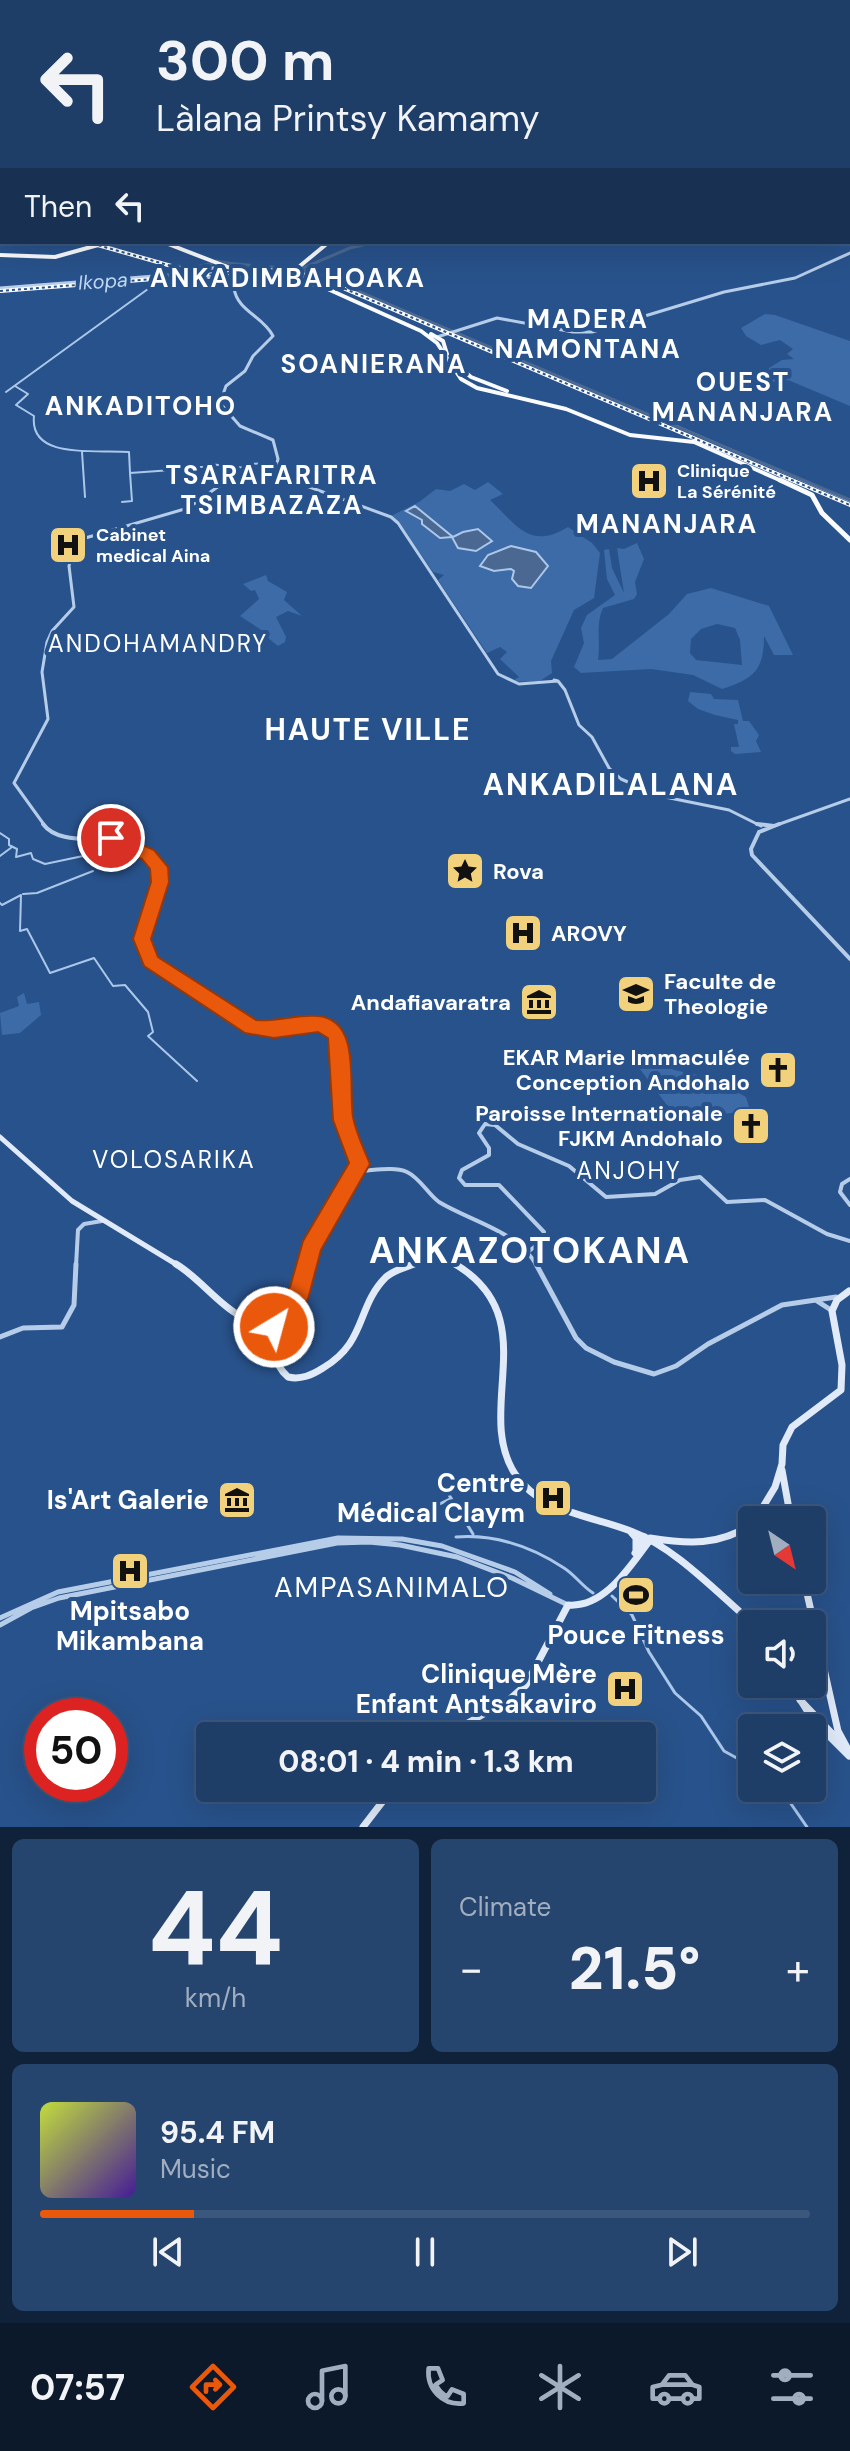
<!DOCTYPE html>
<meta charset="utf-8">
<style>
:root{--surface:#1e3e68;--page:#26456e;--text:#f1f3f6;--muted:#a1aec0;--line:#3c577c;--accent:#ea580c}
body{margin:0;font-family:"DM Sans",sans-serif;background:var(--page);color:var(--text);height:100vh;display:flex;flex-direction:column;font-size:30px;white-space:nowrap}
*{box-sizing:border-box;margin:0}
p{font-size:26px;color:var(--muted)}
.icon{flex:none;width:44px;height:44px;fill:none;stroke:currentColor;stroke-width:2;stroke-linecap:round;stroke-linejoin:round}
.map{position:relative;height:1827px;overflow:hidden}
.drawer{display:flex;flex-direction:column;gap:12px;padding:12px;background:#102239;flex:1}
.drawer>*{flex:none}
.hud{position:absolute;left:0px;top:0px;width:850px;height:244px;box-shadow:0 8px 32px #0002,0 0 0 2px var(--line);background:#1e3e68;color:var(--text);overflow:hidden}
.needle{width:52px;rotate:145deg}
.controls{position:absolute;left:738px;top:1506px;display:grid;gap:16px}
.controls a{display:grid;place-items:center;width:88px;height:88px;border-radius:8px;background:var(--surface);box-shadow:0 8px 32px #0002,0 0 0 2px var(--line);font-size:40px}
.speed{position:absolute;left:24px;top:1698px;display:flex;gap:16px;font-size:40px;font-weight:700;text-align:center}
.speed>*{display:grid;place-content:center;width:104px;height:104px;border-radius:50%;background:var(--surface);box-shadow:0 8px 32px #0002,0 0 0 2px var(--line);line-height:1}
.speed .limit{border:12px solid #d22;background:#fff;color:#111}
.pin{position:absolute;display:grid;place-items:center;width:68px;height:68px;color:#fff;margin:-34px;border:4px solid #fff;border-radius:50%;box-shadow:0 2px 8px #0007}
.me{position:absolute;width:88px;margin:-44px;rotate:37deg;stroke-linejoin:round;filter:drop-shadow(0 0 6px #0008)}
.turn{display:flex;align-items:center;gap:28px;height:168px;padding:0 24px;font-size:36px}
.turn .icon{width:104px;height:104px;stroke-width:2.5}
.turn b{display:block;font-size:56px;line-height:68px}
.then{display:flex;align-items:center;height:76px;padding:0 24px;background:#0003;gap:16px;font-size:30px}
.big{font-size:60px;font-weight:800;line-height:1.1}
.drawer .tile{flex:1;display:flex;flex-direction:column;justify-content:center;gap:12px;min-width:0;padding:0 28px;border-radius:12px;background:var(--page)}
.drawer .dial{align-items:center;gap:0}
.dial b{font-size:104px;line-height:1}
.song{display:flex;align-items:center;gap:24px}
.cover{width:96px;height:96px;border-radius:12px;background:linear-gradient(135deg,hsl(70 70% 55%),hsl(260 70% 35%))}
.played{height:8px;border-radius:4px;background:linear-gradient(90deg,var(--accent) 20%,var(--line) 20%)}
.keys{display:flex;justify-content:space-around;direction:ltr}
.heat{display:flex;justify-content:space-between;align-items:center;font-size:44px;direction:ltr}
.drawer .tiles{flex:1;display:grid;gap:12px;grid-template-columns:1fr 1fr}
.tile:last-child{grid-column:span 2}
.trip{position:absolute;left:196px;top:1722px;width:460px;height:80px;border-radius:8px;background:var(--surface);box-shadow:0 8px 32px #0002,0 0 0 2px var(--line);font-weight:800;line-height:80px;text-align:center}
.tab-bar{display:flex;height:128px;justify-content:space-around;align-items:center;background:#0c192a;color:var(--muted)}
.tab-bar .icon{width:56px;height:56px}
.tab-bar .on{color:var(--accent)}
.tab-bar b{font-size:36px;color:var(--text)}
.map>svg:first-child{display:block}
</style>
<div class="map">
<svg width="850" height="1827" viewBox="0 0 850 1827">
<rect width="100%" height="100%" fill="#28528b"/>
<path fill="#3c6ba7" fill-rule="evenodd" d="M765,314L775,315L850,341V406L788,380L778,384L772,381L775,377L769,373V368L782,360L794,359L787,354L793,349L780,340L761,345L746,336L741,328Z
M488,482L503,494L490,500C516,524 529,551 568,527L592,543L600,553L594,598L574,610L551,661L552,673L540,681L511,682L519,677L500,659L507,652L500,647L487,653L438,580L444,575L433,572L400,524L391,516L419,502L436,489L450,491L464,484L475,490Z
M637,543L644,559L635,582L637,594L634,599L603,608C595,625 601,642 598,660L612,659L669,614L687,594L711,588L769,606L793,655H774L764,636C764,670 754,679 722,689L693,675L651,669L581,673L574,667L584,643L581,628L587,615L615,595L607,579L604,550L609,549L612,568L624,593L617,548L624,549ZM717,624L735,628L740,640L742,665L696,660L690,653L691,639L701,629Z
M266,575L268,581L287,592L284,600L302,616L288,611L276,617L286,637L285,642L278,646L268,638L269,635L240,616L259,599L255,590L251,591L243,584Z
M690,692L711,694L714,699L738,700L743,721H749L759,735L756,741L761,752L735,754L731,751V747H739L734,724H738V720L715,715L698,709L688,701Z
M24,993L27,1004L39,1002L41,1015L20,1033L2,1035L0,1013L19,1006L17,997Z
M648,1057L674,1070L712,1078L746,1097L749,1107L744,1112L682,1117L666,1104L637,1065Z"/>
<path fill="#4a6891" stroke="#abc7ea" stroke-width="2" d="M415,506L453,537L463,532L478,529L492,541L476,551L458,548L452,537L440,538L422,524V520L406,511Z
M511,546L536,552L548,566L531,588L518,586L512,579L514,571L511,569L494,571L480,566L488,555Z"/>
<g fill="none" stroke-linecap="round" stroke-linejoin="round">
<path stroke="#abc7ea" stroke-width="2" d="M15,386L28,394L16,405L34,416C29,461 99,449 129,452L130,473L172,470L174,467H204L209,464L247,468L248,464L272,463
M6,392L159,281L242,276
M653,416L850,501
M82,452L85,497
M122,502L132,501L130,473
M0,833L9,839V845L17,849L16,857L31,853L33,859L45,864L83,856
M0,856L12,847
M23,894L37,893L93,871
M0,903L2,905L21,895L20,931L27,929L50,973L94,958L113,986L125,985L148,1012L153,1032L148,1036L197,1081"/>
<path stroke="#abc7ea" stroke-width="3" d="M438,1477L473,1534
M385,1505L408,1519L450,1499
M456,1537C495,1534 532,1547 564,1568C575,1575 582,1586 593,1593
M612,1596L632,1615L649,1652L675,1693L701,1716L724,1751L744,1762L752,1772
M766,1788L771,1794L787,1798L807,1827"/>
<path stroke="#4a6891" stroke-width="2" d="M79,0L82,2"/>
<path stroke="#4a6891" stroke-width="3" d="M95,242C133,254 170,274 211,264
M217,261C250,268 283,265 315,273L850,500
M303,268L350,248L375,242"/>
<path stroke="#4a6891" stroke-width="4" d="M303,0L313,2
M136,2L149,0"/>
<path stroke="#4a6891" stroke-width="5" d="M14,288L205,273"/>
<path stroke="#b6cdea" stroke-width="2" d="M339,0L343,2"/>
<path stroke="#b6cdea" stroke-width="3" d="M246,274L234,288C237,311 263,316 273,336L253,356L245,371L226,386L220,403L240,426L273,440L278,459L274,473
M0,288L168,275L226,266
M437,337L497,318L573,332H592L724,292L795,278L850,253
M274,474L391,517L398,523L498,674L519,684L558,681L554,680
M558,681L565,690L579,725L592,737L609,768L621,779L660,796L729,810L761,826
M45,826L14,783L48,719L42,672L47,642L52,631L74,607L69,566L75,541L188,508L219,486L260,480L274,473
M774,826L850,799"/>
<path stroke="#b6cdea" stroke-width="4" d="M43,824C65,854 130,823 156,861C178,893 122,924 155,965C187,984 219,1019 256,1028C283,1035 309,1016 335,1032L339,1043L345,1124L365,1169
M757,824L774,826
M759,832L751,849L752,855L850,959
M759,832L779,824
M357,1171C372,1171 393,1166 407,1172C420,1178 428,1194 439,1202C472,1222 518,1231 537,1266
M850,1179L842,1184L840,1192L850,1205
M529,1251L541,1242L544,1232L499,1185H465L459,1178L462,1170L489,1155V1148L479,1133L485,1124L495,1125L518,1144L569,1166L606,1197L655,1194L680,1180L700,1177L727,1202L765,1200L827,1234L850,1241
M76,1266L78,1230L84,1224L102,1221
M306,1266L309,1251L359,1164"/>
<path stroke="#b6cdea" stroke-width="5" d="M536,1264L576,1338L586,1348L614,1362L654,1374L676,1366L708,1344L782,1305L836,1297
M817,1301L831,1310
M277,1320L300,1291L306,1264
M0,1337L23,1328L62,1327L74,1305L76,1264
M0,1618L58,1592L338,1538L402,1539L442,1546L515,1572L550,1594
M0,1625L31,1608L59,1598L337,1543L369,1542L400,1545L457,1557L512,1578L568,1605"/>
<path stroke="#e0eaf8" stroke-width="5" d="M0,1137L72,1201L179,1266
M409,1266L435,1258L458,1266"/>
<path stroke="#e0eaf8" stroke-width="7" d="M176,1264C210,1284 235,1333 277,1320
M455,1264C546,1318 473,1409 515,1474C540,1513 595,1516 633,1532C676,1548 719,1595 754,1624
M277,1320C272,1341 271,1362 288,1377C301,1380 312,1375 323,1368C367,1342 356,1307 386,1277C394,1270 404,1268 414,1264
M782,1470L791,1520
M755,1520L775,1487L782,1464L783,1445L792,1427L841,1390L842,1365L832,1311L837,1300L849,1291
M630,1531L636,1538V1550
M650,1538C688,1544 719,1546 752,1524
M635,1553L645,1537
M804,1580L838,1731L850,1753
M792,1684L800,1700L842,1744
M801,1701L813,1720L849,1756
M445,1736L510,1699L526,1685L568,1605C605,1608 630,1566 650,1540
M363,1827L393,1788"/>
<path stroke="#f9fbfe" stroke-width="4" d="M163,242L243,273L321,286L421,331L437,343L461,379L477,388L566,409L630,435L694,442L784,482
M0,255L55,257L109,242
M271,275L315,281
M289,275L329,242
M431,334L443,341L447,354
M454,363L471,377L507,391"/>
<path stroke="#f9fbfe" stroke-width="5" d="M780,480L812,495L822,513L850,540"/>
<defs>
<path id="rail" d="M87,242L189,271
M0,291L268,270L315,276L850,505"/>
</defs>
<use href="#rail" stroke="#fff" stroke-width="4"/>
<use href="#rail" stroke="#28528b" stroke-width="2" stroke-dasharray="3" stroke-linecap="butt"/>
</g>
<path fill="#ea580c" stroke="#983908" stroke-width="2" d="M111,831L154,850L168,867L169,882L151,939L158,957L256,1020C277,1022 298,1014 318,1016C362,1020 348,1086 353,1117C356,1133 364,1149 370,1164L321,1250L308,1299L282,1334L274,1338L266,1334L263,1327L290,1287L303,1241L349,1163L333,1120L328,1038L318,1032L274,1038L245,1033L144,966L133,939L151,882L150,869L142,859L105,842L103,838L105,833Z"/>
<defs>
<symbol id="hospital-square" viewBox="-11 -11 22 22"><rect x="-9" y="-9" width="18" height="18" rx="4" fill="#f2d17c" stroke="#28528b"/><path d="M-5-5h3v3.5h4V-5h3V5h-3V1.5h-4V5h-3Z" fill="#111"/></symbol>
<symbol id="sight-square" viewBox="-11 -11 22 22"><rect x="-9" y="-9" width="18" height="18" rx="4" fill="#f2d17c" stroke="#28528b"/><path d="M0-6L1.8-2.2L6-1.7L2.9 1.2L3.7 5.4L0 3.3L-3.7 5.4L-2.9 1.2L-6-1.7L-1.8-2.2Z" fill="#111"/></symbol>
<symbol id="university-square" viewBox="-11 -11 22 22"><rect x="-9" y="-9" width="18" height="18" rx="4" fill="#f2d17c" stroke="#28528b"/><path d="M0-5L7-2L0 1L-7-2ZM-4 1L0 2.5L4 1V4Q0 6-4 4Z" fill="#111"/></symbol>
<symbol id="museum-square" viewBox="-11 -11 22 22"><rect x="-9" y="-9" width="18" height="18" rx="4" fill="#f2d17c" stroke="#28528b"/><path d="M0-6L6-3V-2H-6V-3ZM-5-1h2V3h-2ZM-1-1h2V3h-2ZM3-1h2V3H3ZM-6 4H6V6H-6Z" fill="#111"/></symbol>
<symbol id="church-square" viewBox="-11 -11 22 22"><rect x="-9" y="-9" width="18" height="18" rx="4" fill="#f2d17c" stroke="#28528b"/><path d="M-1.2-6h2.4v3.5h3.3v2.4h-3.3V6h-2.4V-.1h-3.3v-2.4h3.3Z" fill="#111"/></symbol>
<symbol id="stadium-square" viewBox="-11 -11 22 22"><rect x="-9" y="-9" width="18" height="18" rx="4" fill="#f2d17c" stroke="#28528b"/><path d="M0-5a6.5 5 0 1 0 0 10a6.5 5 0 1 0 0-10ZM-3.5-1.8h7v3.6h-7Z" fill="#111"/></symbol>
</defs>
<g fill-rule="evenodd">
<use href="#hospital-square" x="627" y="459" width="44" height="44"/>
<use href="#hospital-square" x="46" y="523" width="44" height="44"/>
<use href="#sight-square" x="443" y="849" width="44" height="44"/>
<use href="#hospital-square" x="501" y="911" width="44" height="44"/>
<use href="#university-square" x="614" y="972" width="44" height="44"/>
<use href="#museum-square" x="517" y="980" width="44" height="44"/>
<use href="#church-square" x="756" y="1048" width="44" height="44"/>
<use href="#church-square" x="729" y="1104" width="44" height="44"/>
<use href="#hospital-square" x="531" y="1476" width="44" height="44"/>
<use href="#museum-square" x="215" y="1478" width="44" height="44"/>
<use href="#hospital-square" x="108" y="1549" width="44" height="44"/>
<use href="#stadium-square" x="614" y="1573" width="44" height="44"/>
<use href="#hospital-square" x="603" y="1667" width="44" height="44"/>
</g>
<g text-anchor="middle" stroke-width="8" stroke-linejoin="round" paint-order="stroke">
<g font-size="18" font-weight="bold" fill="#fff" stroke="#28528b" text-anchor="start">
<text x="677" y="477">Clinique<tspan x="677" dy="21">La Sérénité</tspan></text>
<text x="96" y="541">Cabinet<tspan x="96" dy="21">medical Aina</tspan></text>
</g>
<g font-size="20" font-style="italic" fill="#c2d7f1" stroke="#28528b">
<text transform="translate(103 281) rotate(-4)" y="7">Ikopa</text>
</g>
<g font-size="22" font-weight="bold" fill="#fff" stroke="#28528b" text-anchor="start">
<text x="493" y="879">Rova</text>
<text x="551" y="941">AROVY</text>
<text x="664" y="989">Faculte de<tspan x="664" dy="25">Theologie</tspan></text>
<text x="511" y="1010" text-anchor="end">Andafiavaratra</text>
<text x="750" y="1065" text-anchor="end">EKAR Marie Immaculée<tspan x="750" dy="25">Conception Andohalo</tspan></text>
<text x="723" y="1121" text-anchor="end">Paroisse Internationale<tspan x="723" dy="25">FJKM Andohalo</tspan></text>
</g>
<g font-size="24" letter-spacing="2" fill="#fff" stroke="#28528b">
<text x="158" y="652">ANDOHAMANDRY</text>
<text x="174" y="1168">VOLOSARIKA</text>
<text x="629" y="1179">ANJOHY</text>
</g>
<g font-size="26" font-weight="bold" letter-spacing="2" fill="#fff" stroke="#28528b">
<text x="288" y="287">ANKADIMBAHOAKA</text>
<text x="588" y="328">MADERA<tspan x="588" dy="30">NAMONTANA</tspan></text>
<text x="374" y="373">SOANIERANA</text>
<text x="743" y="391">OUEST<tspan x="743" dy="30">MANANJARA</tspan></text>
<text x="141" y="415">ANKADITOHO</text>
<text x="272" y="484">TSARAFARITRA<tspan x="272" dy="30">TSIMBAZAZA</tspan></text>
<text x="667" y="533">MANANJARA</text>
</g>
<g font-size="26" font-weight="bold" fill="#fff" stroke="#28528b" text-anchor="end">
<text x="525" y="1492">Centre<tspan x="525" dy="30">Médical Claym</tspan></text>
<text x="209" y="1509">Is'Art Galerie</text>
<text x="130" y="1620" text-anchor="middle">Mpitsabo<tspan x="130" dy="30">Mikambana</tspan></text>
<text x="636" y="1644" text-anchor="middle">Pouce Fitness</text>
<text x="597" y="1683">Clinique Mère<tspan x="597" dy="30">Enfant Antsakaviro</tspan></text>
</g>
<g font-size="28" letter-spacing="2" fill="#fff" stroke="#28528b">
<text x="392" y="1597">AMPASANIMALO</text>
</g>
<g font-size="30" font-weight="bold" letter-spacing="2" fill="#fff" stroke="#28528b">
<text x="368" y="740">HAUTE VILLE</text>
<text x="611" y="795">ANKADILALANA</text>
</g>
<g font-size="36" font-weight="bold" letter-spacing="2" fill="#fff" stroke="#28528b">
<text x="530" y="1263">ANKAZOTOKANA</text>
</g>
</g>
</svg>
<div class="controls">
<a><svg class="needle" viewBox="-14 -14 28 28"><path d="M0-13l5 13h-10z" fill="#e53935"/><path d="M0 13l5-13h-10z" fill="#a1aec0"/></svg></a>
<a><svg class="icon" aria-label="sound" viewBox="0 0 24 24"><path d="M4 9h4l5-4v14l-5-4H4zM17 9q2 3 0 6"/></svg></a>
<a><svg class="icon" aria-label="layers" viewBox="0 0 24 24"><path d="M12 4l9 5-9 5-9-5zM3 14l9 5 9-5"/></svg></a>
</div>
<div class="speed"><div class="limit">50</div></div>
<div class="pin" style="left:111px;top:838px;background:#d93025"><svg class="icon" aria-label="arrive" viewBox="0 0 24 24"><path d="M6 21V4h12l-3 4 3 4H6"/></svg></div>
<svg class="me" style="left:274px;top:1327px" viewBox="-20 -20 40 40"><circle r="17" fill="#ea580c" stroke="#fff" stroke-width="3"/><path d="M0-11L8 9 0 5-8 9z" fill="#fff"/></svg>
<div class="trip">08:01 · 4 min · 1.3 km</div>
<div class="hud">
<div class="turn"><svg class="icon" aria-label="left" viewBox="0 0 24 24"><path d="M17 20v-9H6M10 6l-5 5 5 5"/></svg><div><b>300 m</b>Làlana Printsy Kamamy</div></div>
<div class="then">Then<svg class="icon" aria-label="left" viewBox="0 0 24 24"><path d="M17 20v-9H6M10 6l-5 5 5 5"/></svg></div>
</div>
</div>
<section class="drawer">
<div class="tiles">
<div class="tile dial"><b>44</b><p>km/h</p></div>
<div class="tile"><p>Climate</p>
<div class="heat"><a>−</a><b class="big">21.5°</b><a>+</a></div>
</div>
<div class="tile">
<div class="song"><i class="cover"></i><div><b>95.4 FM</b><p>Music</p></div></div>
<div class="played"></div>
<div class="keys"><svg class="icon" aria-label="previous" viewBox="0 0 24 24"><path d="M18 5L8 12l10 7zM5 5v14"/></svg><svg class="icon" aria-label="pause" viewBox="0 0 24 24"><path d="M8 5v14M16 5v14"/></svg><svg class="icon" aria-label="next" viewBox="0 0 24 24"><path d="M6 5l10 7-10 7zM19 5v14"/></svg></div>
</div>
</div>
</section>
<nav class="tab-bar">
<b>07:57</b>
<svg class="icon on" aria-label="directions" viewBox="0 0 24 24"><path d="M12 3l9 9-9 9-9-9zM9 14v-3h6M13 9l2 2-2 2"/></svg>
<svg class="icon" aria-label="music" viewBox="0 0 24 24"><path d="M9 18V5l10-2v13"/><circle cx="6" cy="18" r="3"/><circle cx="16" cy="16" r="3"/></svg>
<svg class="icon" aria-label="phone" viewBox="0 0 24 24"><path d="M5 4h4l2 5-3 2q2 4 5 5l2-3 5 2v4C11 20 4 13 5 4z"/></svg>
<svg class="icon" aria-label="climate" viewBox="0 0 24 24"><path d="M12 3v18M4 7l16 10M4 17L20 7"/></svg>
<svg class="icon" aria-label="car" viewBox="0 0 24 24"><path d="M5 17H2v-5l4-1 3-4h7l3 4 3 1v5h-3M9 17h6M6 11h13"/><circle cx="7" cy="17" r="2"/><circle cx="17" cy="17" r="2"/></svg>
<svg class="icon" aria-label="filters" viewBox="0 0 24 24"><path d="M4 7h16M4 17h16"/><circle cx="9" cy="7" r="2"/><circle cx="15" cy="17" r="2"/></svg>
</nav>
